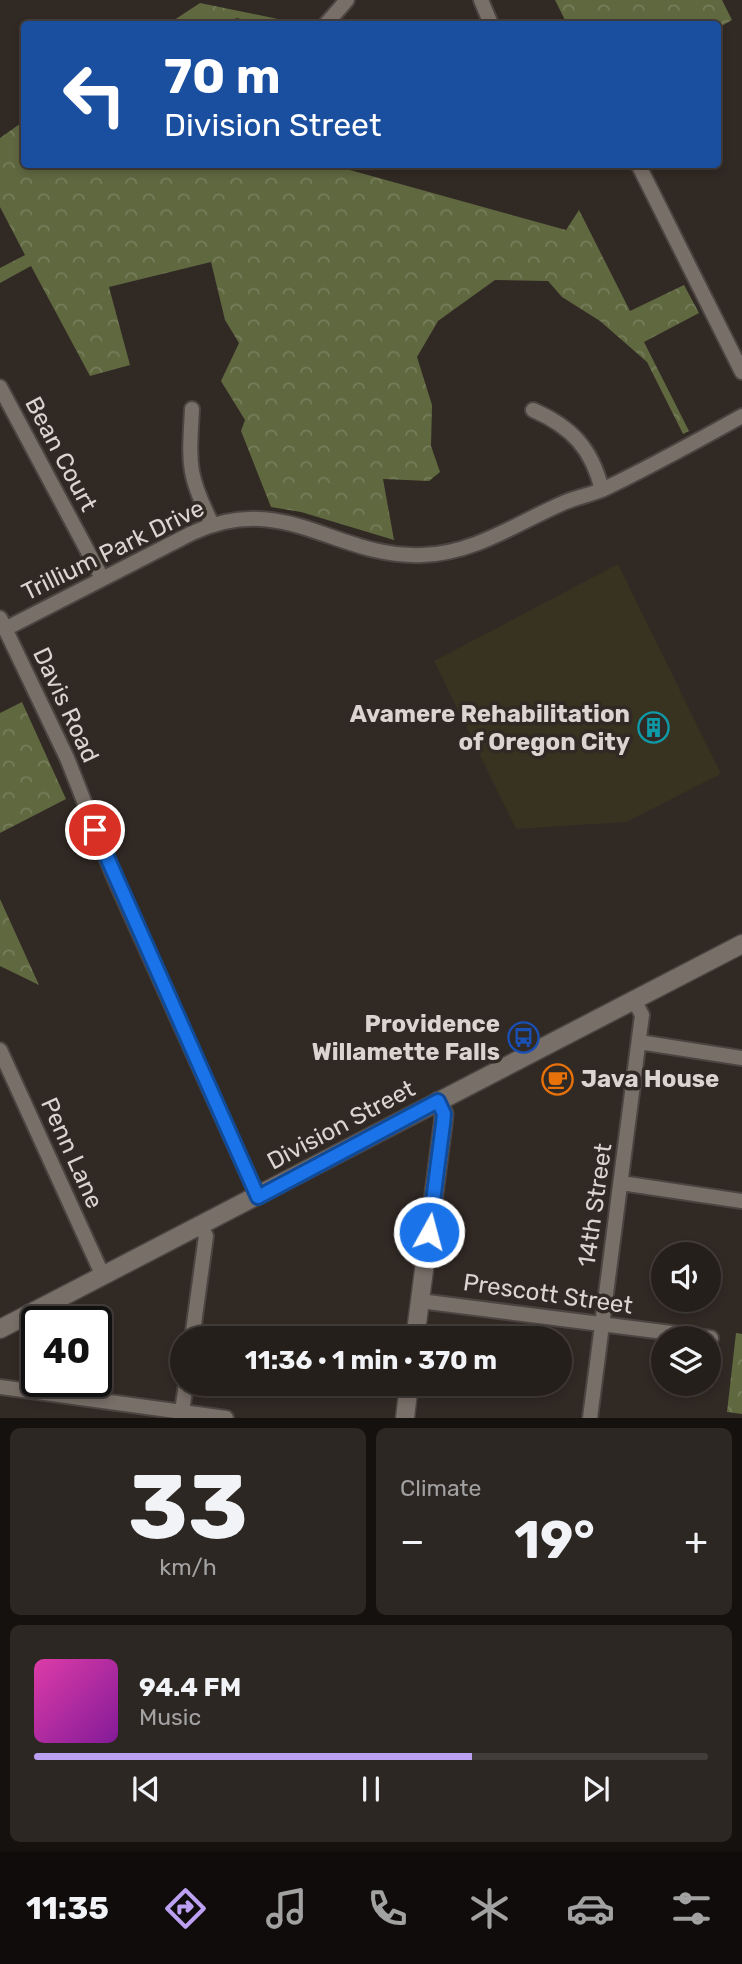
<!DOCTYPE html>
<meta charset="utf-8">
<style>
:root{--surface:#251f1b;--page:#2d2724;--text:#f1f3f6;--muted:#a3a2a3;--line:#423d3a;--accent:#bca0f2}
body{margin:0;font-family:Rubik,sans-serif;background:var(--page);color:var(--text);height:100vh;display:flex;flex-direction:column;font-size:26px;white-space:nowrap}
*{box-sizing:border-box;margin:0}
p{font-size:23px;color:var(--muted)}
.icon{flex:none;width:38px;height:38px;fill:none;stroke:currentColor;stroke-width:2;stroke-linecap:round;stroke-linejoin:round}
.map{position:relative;height:1418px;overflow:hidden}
.details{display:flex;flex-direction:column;gap:10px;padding:10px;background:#14110f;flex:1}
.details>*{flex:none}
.top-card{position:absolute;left:21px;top:21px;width:700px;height:147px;border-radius:7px;box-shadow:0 4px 10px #0003,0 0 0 2px var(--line);background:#1a4fa0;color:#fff;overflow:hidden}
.fabs{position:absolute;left:651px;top:1242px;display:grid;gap:14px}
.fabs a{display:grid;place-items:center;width:70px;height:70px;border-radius:50%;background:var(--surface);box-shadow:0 4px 10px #0003,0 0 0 2px var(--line);font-size:35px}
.speed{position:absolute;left:21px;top:1306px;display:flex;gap:14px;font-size:35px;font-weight:700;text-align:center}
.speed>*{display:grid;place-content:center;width:91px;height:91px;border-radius:50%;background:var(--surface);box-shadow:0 4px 10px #0003,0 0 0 2px var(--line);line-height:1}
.speed .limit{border:4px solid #111;border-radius:10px;background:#fff;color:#111}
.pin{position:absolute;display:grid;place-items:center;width:60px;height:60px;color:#fff;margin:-30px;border:4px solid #fff;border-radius:50%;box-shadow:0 2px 7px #0007}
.me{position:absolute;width:77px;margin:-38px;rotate:7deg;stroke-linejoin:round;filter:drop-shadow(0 0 5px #0008)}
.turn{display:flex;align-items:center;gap:24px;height:147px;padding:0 28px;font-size:32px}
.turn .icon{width:91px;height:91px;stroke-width:2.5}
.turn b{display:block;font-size:49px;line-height:60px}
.big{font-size:52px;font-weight:700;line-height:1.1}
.details .widget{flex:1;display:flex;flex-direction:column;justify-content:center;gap:10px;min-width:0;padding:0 24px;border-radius:10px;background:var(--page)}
.details .dial{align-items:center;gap:0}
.dial b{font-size:91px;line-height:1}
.song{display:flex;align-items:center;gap:21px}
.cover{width:84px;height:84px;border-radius:10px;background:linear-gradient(135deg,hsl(320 70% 55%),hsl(290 70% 35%))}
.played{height:7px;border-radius:4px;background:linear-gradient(90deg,var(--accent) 65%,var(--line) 65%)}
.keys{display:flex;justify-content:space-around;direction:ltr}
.heat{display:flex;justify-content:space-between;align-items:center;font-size:38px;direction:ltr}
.details .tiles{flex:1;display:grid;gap:10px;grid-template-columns:1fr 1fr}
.widget:last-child{grid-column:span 2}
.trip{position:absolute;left:170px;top:1326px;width:402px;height:70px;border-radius:35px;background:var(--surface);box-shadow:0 4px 10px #0003,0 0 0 2px var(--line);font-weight:700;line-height:70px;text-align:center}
.tab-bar{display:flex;height:112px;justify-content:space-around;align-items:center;background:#0f0c0b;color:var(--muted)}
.tab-bar .icon{width:49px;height:49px}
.tab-bar .active{color:var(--accent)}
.tab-bar b{font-size:32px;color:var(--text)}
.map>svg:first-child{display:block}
</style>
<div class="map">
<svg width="742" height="1418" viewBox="0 0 742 1418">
<defs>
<pattern id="forest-crowns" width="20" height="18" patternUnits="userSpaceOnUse" patternTransform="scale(1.75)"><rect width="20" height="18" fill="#606840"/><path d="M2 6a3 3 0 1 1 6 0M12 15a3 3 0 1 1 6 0" fill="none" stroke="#767d5b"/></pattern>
</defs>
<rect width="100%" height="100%" fill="#312924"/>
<path fill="#383220" d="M618,564L721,774L626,822L516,829L434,661Z"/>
<path fill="url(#forest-crowns)" d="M555,0H722L732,20L718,28V24H567Z
M200,3L302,24H269L236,18L231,24H168Z
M24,121V164L332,165L566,230L579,210L630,311L684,285L699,313L644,342L689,431L683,434L647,362L600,321L562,297L548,281L495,280L438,321L417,357L432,405L431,446L440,472L429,481L383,479L394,540L301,512L271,507L241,431L245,420L221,381L239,343L225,320L211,262L109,287L130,365L90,376L31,266L0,283V268L25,255L0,207V138Z
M22,702L66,799L0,833V713Z
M0,899L39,985L0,966Z
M736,1333L742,1334V1414L727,1412Z"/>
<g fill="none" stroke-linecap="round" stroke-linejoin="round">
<defs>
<path id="street" d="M481,0L491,24
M326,24L347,0
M638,164L742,372
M0,387L102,578
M192,409C189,464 187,474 212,524
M533,410C572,427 592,449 602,490
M0,618L67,758L114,877L258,1197
M5,629L192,533C286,490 336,559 423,555C475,553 515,524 561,504C575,497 592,495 606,488C652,466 697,441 742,416
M639,1042L742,1058
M0,1050L103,1276
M621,1183L742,1201
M420,1301L711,1338
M192,1339L206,1236L201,1227
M0,1387L226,1418
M181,1418L186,1384
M590,1418L642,1015L634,1000"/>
<path id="secondary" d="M0,1329L742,944
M415,1339L443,1124L444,1114L438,1101
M405,1418L409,1384"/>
</defs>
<use href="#street" stroke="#4b4440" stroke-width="18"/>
<use href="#secondary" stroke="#4b4440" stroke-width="21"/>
<use href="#street" stroke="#796f69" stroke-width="14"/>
<use href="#secondary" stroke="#796f69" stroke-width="18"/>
</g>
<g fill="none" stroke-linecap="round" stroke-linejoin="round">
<defs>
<path id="route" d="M95,830L258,1197L438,1101L444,1114L443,1124L429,1232"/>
</defs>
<use href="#route" stroke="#114b97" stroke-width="18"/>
<use href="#route" stroke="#1a73e8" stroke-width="12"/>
</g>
<defs>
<symbol id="building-ring" viewBox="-11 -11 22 22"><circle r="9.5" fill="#312924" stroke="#0f9aa8" stroke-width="1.5"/><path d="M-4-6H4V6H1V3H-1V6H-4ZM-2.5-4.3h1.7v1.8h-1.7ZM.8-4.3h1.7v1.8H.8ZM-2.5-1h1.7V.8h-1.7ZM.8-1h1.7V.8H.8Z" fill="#0f9aa8"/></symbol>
<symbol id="bus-ring" viewBox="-11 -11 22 22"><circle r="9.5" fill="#312924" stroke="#1a4fb4" stroke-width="1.5"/><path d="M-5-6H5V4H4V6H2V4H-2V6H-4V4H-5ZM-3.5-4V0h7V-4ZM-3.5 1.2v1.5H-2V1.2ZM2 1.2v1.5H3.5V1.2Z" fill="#1a4fb4"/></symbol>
<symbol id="cafe-ring" viewBox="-11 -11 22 22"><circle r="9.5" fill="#312924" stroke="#e8710a" stroke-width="1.5"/><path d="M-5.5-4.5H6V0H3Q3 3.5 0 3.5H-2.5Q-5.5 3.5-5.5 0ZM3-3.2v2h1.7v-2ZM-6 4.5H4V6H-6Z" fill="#e8710a"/></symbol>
</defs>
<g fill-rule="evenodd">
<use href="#building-ring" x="636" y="710" width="35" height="35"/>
<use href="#bus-ring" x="506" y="1020" width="35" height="35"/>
<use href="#cafe-ring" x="540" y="1062" width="35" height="35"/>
</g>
<g text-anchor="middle" stroke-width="7" stroke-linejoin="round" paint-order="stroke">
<g font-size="24" fill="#dbd5d2" stroke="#312924">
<text transform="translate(61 454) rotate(62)" y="8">Bean Court</text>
<text transform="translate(113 550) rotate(-26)" y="8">Trillium Park Drive</text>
<text transform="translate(66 705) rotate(65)" y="8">Davis Road</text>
<text transform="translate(341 1125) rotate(-28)" y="8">Division Street</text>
<text transform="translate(72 1153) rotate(66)" y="8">Penn Lane</text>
<text transform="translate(595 1205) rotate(-82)" y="8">14th Street</text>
<text transform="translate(548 1294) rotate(8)" y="8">Prescott Street</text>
</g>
<g font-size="24" font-weight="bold" fill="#dbd5d2" stroke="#312924" text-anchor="end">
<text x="630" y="722">Avamere Rehabilitation<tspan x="630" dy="28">of Oregon City</tspan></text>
<text x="500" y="1032">Providence<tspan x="500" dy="28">Willamette Falls</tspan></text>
<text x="581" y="1087" text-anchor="start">Java House</text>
</g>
</g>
</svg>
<div class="fabs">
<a><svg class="icon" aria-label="sound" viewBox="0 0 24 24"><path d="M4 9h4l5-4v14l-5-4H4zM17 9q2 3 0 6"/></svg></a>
<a><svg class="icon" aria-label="layers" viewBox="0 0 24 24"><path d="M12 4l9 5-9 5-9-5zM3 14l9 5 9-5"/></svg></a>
</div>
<div class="speed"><div class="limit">40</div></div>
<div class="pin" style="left:95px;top:830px;background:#d93025"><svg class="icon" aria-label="arrive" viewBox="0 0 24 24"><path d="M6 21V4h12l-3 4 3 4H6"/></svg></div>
<svg class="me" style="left:429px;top:1232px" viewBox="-20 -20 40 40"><circle r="17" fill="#1a73e8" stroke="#fff" stroke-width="3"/><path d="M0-11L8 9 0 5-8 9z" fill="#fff"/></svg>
<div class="trip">11:36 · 1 min · 370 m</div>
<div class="top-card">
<div class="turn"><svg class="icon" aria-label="left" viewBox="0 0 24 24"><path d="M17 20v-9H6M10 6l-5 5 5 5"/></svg><div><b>70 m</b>Division Street</div></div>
</div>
</div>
<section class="details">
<div class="tiles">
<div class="widget dial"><b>33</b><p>km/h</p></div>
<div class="widget"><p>Climate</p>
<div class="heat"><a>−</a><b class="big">19°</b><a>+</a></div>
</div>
<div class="widget">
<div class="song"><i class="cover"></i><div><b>94.4 FM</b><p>Music</p></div></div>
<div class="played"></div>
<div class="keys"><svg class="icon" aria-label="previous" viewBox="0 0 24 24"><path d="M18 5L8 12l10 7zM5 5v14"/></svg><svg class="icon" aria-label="pause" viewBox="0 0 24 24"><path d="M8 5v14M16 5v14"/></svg><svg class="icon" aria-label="next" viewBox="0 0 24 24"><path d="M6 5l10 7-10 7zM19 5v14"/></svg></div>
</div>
</div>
</section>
<nav class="tab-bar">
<b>11:35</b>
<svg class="icon active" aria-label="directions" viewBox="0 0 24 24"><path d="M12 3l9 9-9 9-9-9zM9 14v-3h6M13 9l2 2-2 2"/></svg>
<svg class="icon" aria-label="music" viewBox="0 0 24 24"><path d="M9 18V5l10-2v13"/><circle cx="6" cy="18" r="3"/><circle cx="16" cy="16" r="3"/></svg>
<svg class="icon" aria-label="phone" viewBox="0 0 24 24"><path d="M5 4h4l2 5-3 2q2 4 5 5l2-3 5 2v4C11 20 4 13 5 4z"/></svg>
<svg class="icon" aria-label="climate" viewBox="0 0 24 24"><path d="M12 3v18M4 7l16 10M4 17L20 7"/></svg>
<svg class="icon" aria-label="car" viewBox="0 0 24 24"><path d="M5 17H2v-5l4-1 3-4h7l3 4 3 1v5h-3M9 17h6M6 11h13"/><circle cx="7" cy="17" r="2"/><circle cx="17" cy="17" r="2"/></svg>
<svg class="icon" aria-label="filters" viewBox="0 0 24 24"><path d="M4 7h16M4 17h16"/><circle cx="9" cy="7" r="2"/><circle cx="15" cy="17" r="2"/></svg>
</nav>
